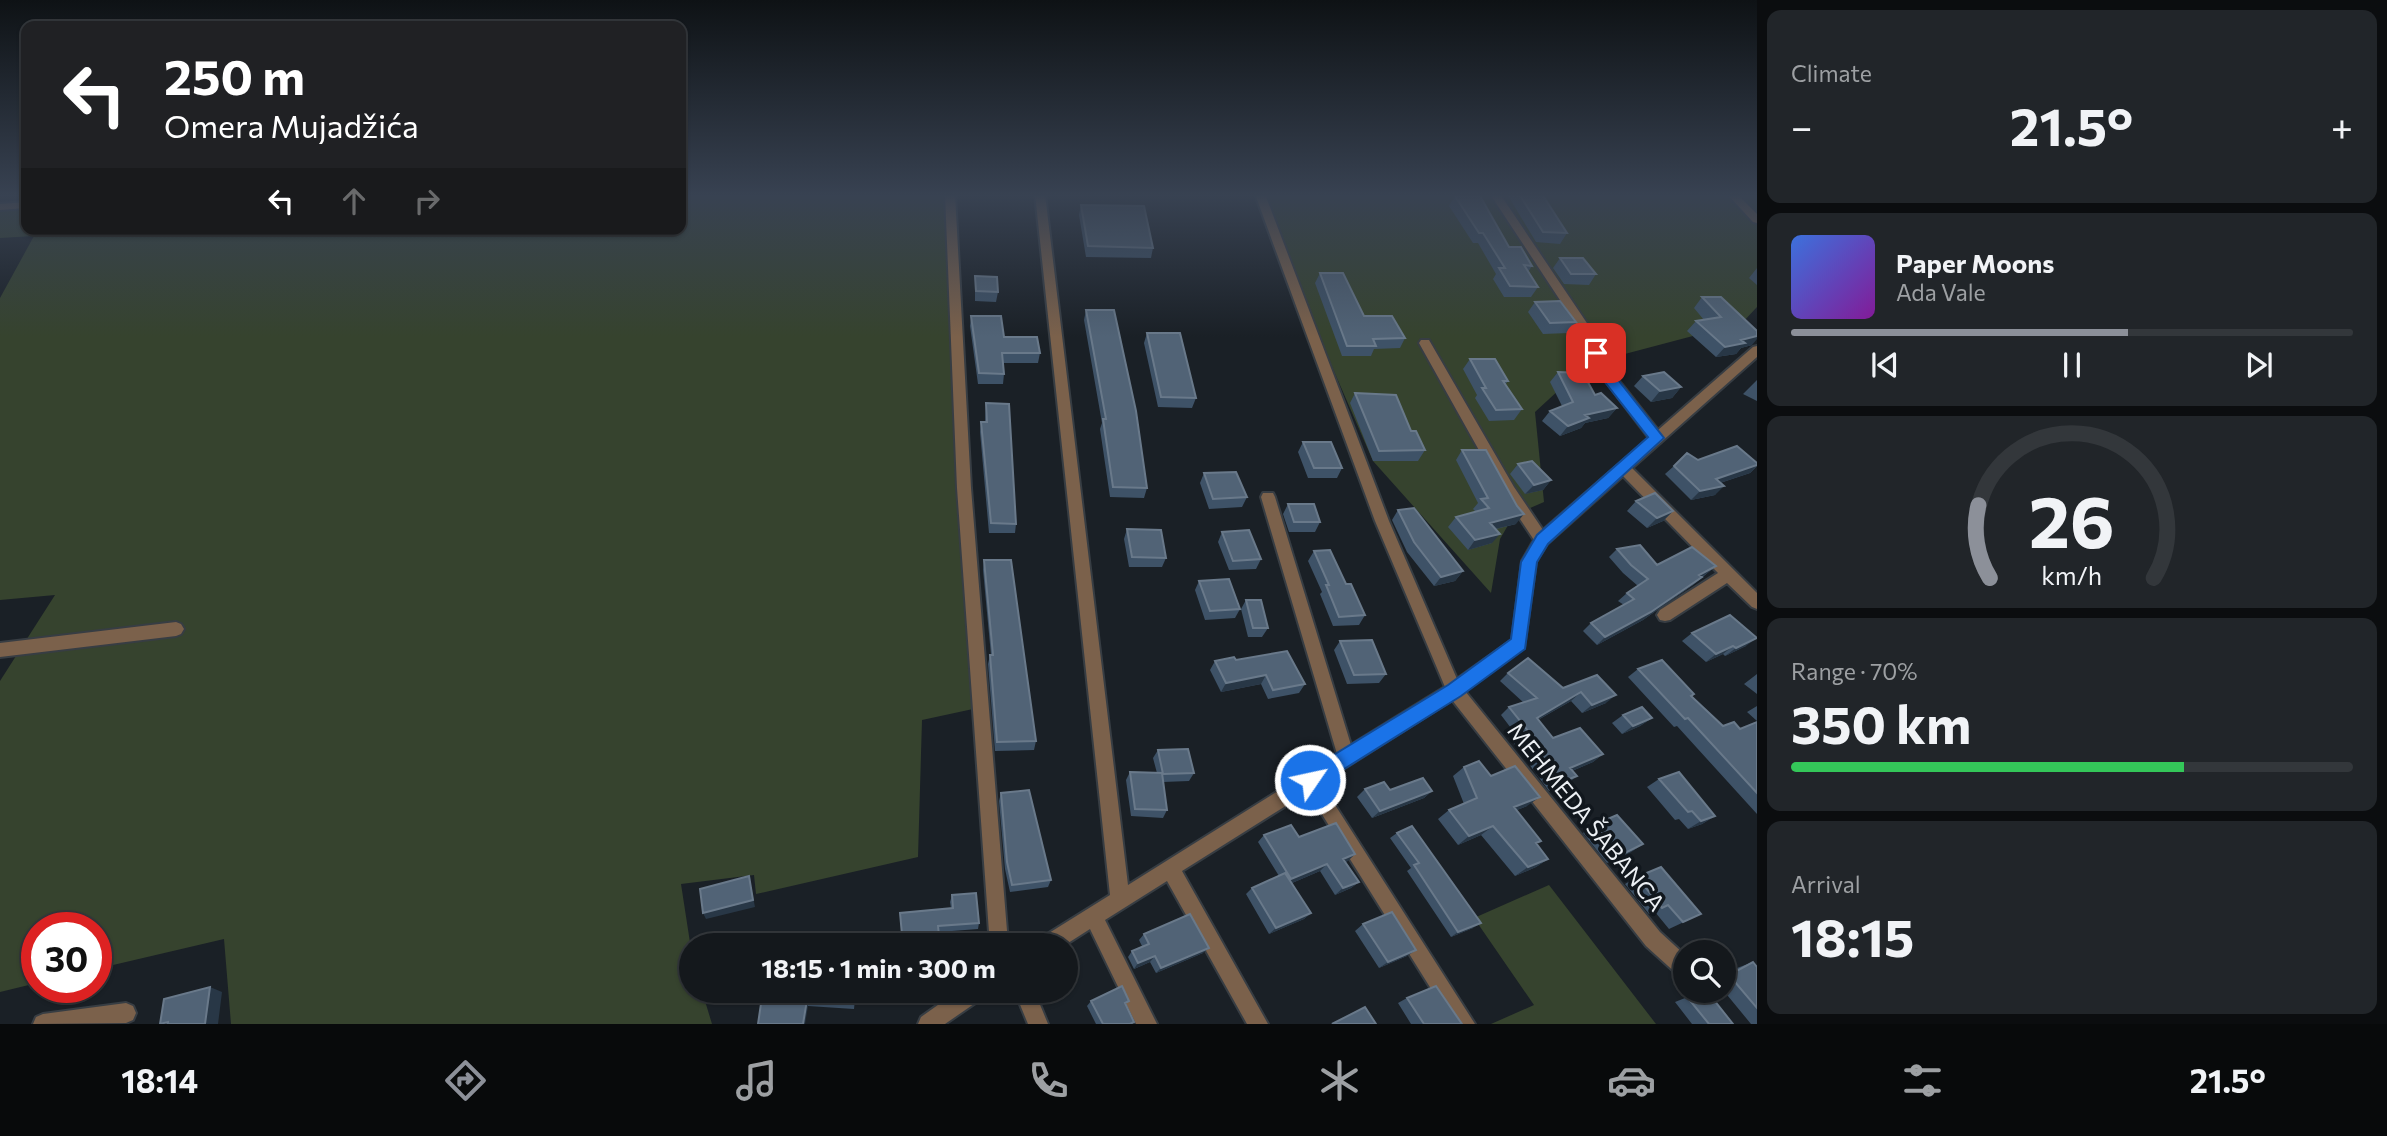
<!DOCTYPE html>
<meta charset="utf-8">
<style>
:root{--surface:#14181c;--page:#212529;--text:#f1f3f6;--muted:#9da0a3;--line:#33373b;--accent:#8c9099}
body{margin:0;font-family:Commissioner,sans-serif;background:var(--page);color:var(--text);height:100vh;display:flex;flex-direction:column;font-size:26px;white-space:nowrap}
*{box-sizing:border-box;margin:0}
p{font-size:23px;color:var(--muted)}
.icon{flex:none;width:38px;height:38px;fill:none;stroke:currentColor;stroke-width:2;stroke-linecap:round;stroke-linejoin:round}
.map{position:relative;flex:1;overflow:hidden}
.side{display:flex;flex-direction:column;gap:10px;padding:10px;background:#0b0d0f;width:630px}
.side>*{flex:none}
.banner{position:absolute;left:21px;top:21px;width:665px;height:214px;border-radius:14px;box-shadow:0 2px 5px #0004,0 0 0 2px var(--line);background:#202124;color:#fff;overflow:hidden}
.fabs{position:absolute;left:1673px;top:940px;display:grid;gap:14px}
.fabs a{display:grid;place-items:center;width:63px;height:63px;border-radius:50%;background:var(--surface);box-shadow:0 2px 5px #0004,0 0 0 2px var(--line);font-size:35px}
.speed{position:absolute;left:21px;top:912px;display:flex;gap:14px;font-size:35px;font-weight:700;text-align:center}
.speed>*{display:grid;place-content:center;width:91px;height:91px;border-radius:50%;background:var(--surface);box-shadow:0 2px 5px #0004,0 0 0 2px var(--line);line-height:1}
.speed .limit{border:10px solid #d22;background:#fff;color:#111}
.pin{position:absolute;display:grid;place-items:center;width:60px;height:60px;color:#fff;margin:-30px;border-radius:14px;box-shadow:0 4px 10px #0006}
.me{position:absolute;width:77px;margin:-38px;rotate:56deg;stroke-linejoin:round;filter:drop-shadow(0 0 5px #0008)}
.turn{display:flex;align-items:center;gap:24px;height:147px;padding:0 28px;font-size:32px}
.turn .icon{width:91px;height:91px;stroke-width:2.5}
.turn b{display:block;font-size:49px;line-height:60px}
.lanes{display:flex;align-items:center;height:66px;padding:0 28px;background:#0003;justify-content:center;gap:35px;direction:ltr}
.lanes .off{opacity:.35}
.big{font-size:52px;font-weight:700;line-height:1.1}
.side .card{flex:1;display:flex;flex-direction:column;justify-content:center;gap:10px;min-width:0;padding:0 24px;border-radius:14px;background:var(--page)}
.side .dial{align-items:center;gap:0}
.dial svg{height:182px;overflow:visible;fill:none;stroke:var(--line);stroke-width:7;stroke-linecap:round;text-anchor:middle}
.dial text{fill:var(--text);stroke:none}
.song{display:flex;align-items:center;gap:21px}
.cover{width:84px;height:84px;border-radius:10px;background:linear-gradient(135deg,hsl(220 70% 55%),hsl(290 70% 35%))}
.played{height:7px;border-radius:4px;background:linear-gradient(90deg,var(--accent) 60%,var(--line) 60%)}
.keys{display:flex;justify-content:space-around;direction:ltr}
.heat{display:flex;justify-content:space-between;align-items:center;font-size:38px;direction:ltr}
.charge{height:10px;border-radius:5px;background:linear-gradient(90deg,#34c759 70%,var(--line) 0)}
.trip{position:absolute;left:679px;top:933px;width:399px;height:70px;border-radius:35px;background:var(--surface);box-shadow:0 2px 5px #0004,0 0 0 2px var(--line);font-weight:700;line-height:70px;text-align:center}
.tabs{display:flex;height:112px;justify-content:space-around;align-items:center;background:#080a0b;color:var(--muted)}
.tabs .icon{width:49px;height:49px}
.tabs .current{color:var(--accent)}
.tabs b{font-size:32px;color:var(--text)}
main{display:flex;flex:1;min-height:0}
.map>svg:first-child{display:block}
</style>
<main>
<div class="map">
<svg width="1757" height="1024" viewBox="0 0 1757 1024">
<rect width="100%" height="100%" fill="#1a2026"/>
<path fill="#36432e" d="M681,194H951L964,488L974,634L973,709L922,720L918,857L756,894L754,875L681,884L691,949V990L702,991L712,1024H231L224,939L96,969V928H37V983L0,992V681L55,595L0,600V298L34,236L0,238V207L26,205V229H681Z
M1257,194H1757V307L1742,323L1587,364L1535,412L1544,502L1514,515L1500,539L1491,593L1373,461Z
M1549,885L1656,1024H1491L1534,1005L1474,918Z"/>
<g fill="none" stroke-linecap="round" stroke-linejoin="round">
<defs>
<path id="minor" d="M945,194H955L971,488L1007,931L1014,945H994L989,932L957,488Z
M1035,194H1045L1128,885L1337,754L1261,497L1263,493H1273L1275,497L1351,745L1445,687L1375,521L1255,194H1265L1389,521L1457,679L1512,640L1522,561L1534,540L1504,495L1419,343L1421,340H1429L1514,487L1543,530L1649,438L1598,371L1585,338L1490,194H1500L1597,338L1608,367L1658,430L1753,347L1757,346V357L1632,468L1757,593V609L1752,607L1727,583L1670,620L1665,621L1660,620L1657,615L1660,610L1718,573L1623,476L1547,544L1536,562L1524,648L1465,691L1660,932L1685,955V978L1678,975L1646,946L1452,700L1321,783L1475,1024H1453L1308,792L1182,871L1268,1024H1247L1167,881L1105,920L1157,1024H1136L1090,929L1065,945H1038L1041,938L1110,895Z
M1727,194H1737L1757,214V223L1753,222Z
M26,202V208L0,210V204Z
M176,622L181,624L184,629L181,634L176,636L0,657V643Z
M959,990H987L984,997L945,1024H918L921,1017Z
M1014,990H1034L1048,1024H1028Z
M126,1003L133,1006L136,1013L133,1020L126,1023L33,1024L36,1017L43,1014Z"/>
</defs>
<use href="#minor" stroke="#373d43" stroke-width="4"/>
<use href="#minor" fill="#7b614b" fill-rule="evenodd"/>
</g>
<path fill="#3e5267" d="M1507,194H1542L1567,233L1560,244L1536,242Z
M1455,196L1509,247L1532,266L1528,272L1538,287L1531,297H1504L1493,279L1496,274L1478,243H1473L1449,206Z
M1081,205L1153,248L1151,258L1086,257L1079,215Z
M1560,258L1596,274L1589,285L1564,284L1553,268Z
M1757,268V285L1749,278Z
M1320,273L1364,316L1405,338L1400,348L1374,349L1371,356H1342L1315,283Z
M975,276L998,292L996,302L975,301Z
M1702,297L1752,345L1741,348L1736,354L1716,357L1687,331L1696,321L1704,320L1694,308Z
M1535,302L1576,322L1569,333L1543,334L1528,312Z
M1086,310L1147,488L1144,498L1110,497L1100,429L1102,423L1084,320Z
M971,316L1004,337L1040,353L1038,363H1003L1004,374L1003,384H978L970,326Z
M1147,333L1196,398L1192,408L1158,407L1144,343Z
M1470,359L1508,381L1505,385L1522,409L1514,420L1489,421L1475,398L1477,395L1463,369Z
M1558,372L1595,395L1617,408L1608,418L1585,423L1581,428L1560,436L1542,421L1550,411L1562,406L1550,382Z
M1643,376L1681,387L1672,398L1651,402L1634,386Z
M1757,380V401L1743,394Z
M1355,393L1411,431L1425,450L1418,461H1373L1350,403Z
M986,403L1016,524L1015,533H989L980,432L981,422H985Z
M1303,442L1342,468L1337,478H1308L1298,452Z
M1462,450L1516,524L1496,529L1492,543L1468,550L1448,527L1456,517L1476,512L1473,509L1478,503L1456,460Z
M1698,460L1757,463V466L1750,473L1720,483L1715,495L1691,500L1665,474L1674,466Z
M1518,464L1551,480L1543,490L1525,494L1510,474Z
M1204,473L1247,497L1242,507L1209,509L1200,483Z
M1636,501L1673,511L1663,521L1647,528L1627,511Z
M1288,504L1320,522L1315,532H1289L1283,514Z
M1398,510L1463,571L1455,581L1434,586L1407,552L1392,520Z
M1127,529L1166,558L1162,567H1129L1124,539Z
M1222,532L1261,559L1256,569L1229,570L1218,542Z
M1617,549L1657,565L1716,566L1693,585L1643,620L1597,645L1583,631L1591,623L1624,605L1618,601L1627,593L1638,586L1623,573L1609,557Z
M1314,551L1346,584L1365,615L1359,625L1333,626L1320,594L1322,592L1308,561Z
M984,560L1036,741L1034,750L995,751L988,664L990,655H991L983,570Z
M1199,581L1240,609L1235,618L1205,620L1195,590Z
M1246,600L1268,628L1262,637H1248L1241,609Z
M1692,633L1746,646L1725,656L1723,654L1706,662L1682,641Z
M1340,641L1386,674L1379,683L1347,684L1334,650Z
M1236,660L1305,684L1299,693L1268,699L1261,684L1221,692L1210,670L1215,661Z
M1638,669L1694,694L1692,696L1723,726L1740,729L1757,722V814L1677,726L1674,727L1628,677Z
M1508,673L1563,688L1597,675L1606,703L1582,713L1571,701L1538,720L1553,738L1603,754L1593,762L1572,771L1577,776L1567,784L1549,791L1512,741L1517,736L1501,715L1509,707L1524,703L1500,681Z
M1757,674V694L1744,684Z
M1757,706V721L1747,712Z
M1623,715L1652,718L1640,726L1622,734L1612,723Z
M1158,750L1194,773L1189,781L1163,782L1167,810L1163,818L1131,816L1126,780L1130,772L1157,773L1153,758Z
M1464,767L1491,776L1527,806L1517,810L1537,844L1548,859L1536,867L1515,876L1481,835L1458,845L1438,819L1449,810L1464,804L1453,776Z
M1659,779L1715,816L1702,824L1688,829L1679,819L1675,820L1647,787Z
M1365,789L1390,790L1432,791L1424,798L1372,818L1357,797Z
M1001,793L1051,880L1048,887L1010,892L1005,869L999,801Z
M1594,825L1643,844L1631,852L1607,863L1583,833Z
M1397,833L1473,928L1451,937L1407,871L1411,868L1390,838Z
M1264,835L1299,837L1355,854L1346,862L1359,882L1351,888L1335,895L1320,871L1292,883L1311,913L1304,919L1269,934L1246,894L1252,888L1279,876L1258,842Z
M1637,877L1701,914L1669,929L1655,912L1649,914L1625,884Z
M952,895L979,923L978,929L939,932L940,945H902L900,913L951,908L950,902Z
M1363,924L1407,956L1379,968L1355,931Z
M1144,934L1203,953L1156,973L1150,962L1134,969L1128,957L1132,951L1142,946L1139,940Z
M1753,962L1757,967V1024H1751L1723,990H1724V976L1737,968Z
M763,990H856L854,1009L808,1006Z
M1705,990L1733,1024H1692L1675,1002Z
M1407,998L1462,1024H1411L1398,1003Z
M1091,1001L1126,1005L1134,1022L1132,1024H1096L1087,1006Z"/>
<path fill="#283746" d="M1757,336V339L1752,345L1741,348L1736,354L1716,357L1725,347L1741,340Z
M1681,387L1672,398L1651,402L1660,391Z
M1617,408L1608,418L1585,423L1581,428L1560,436L1568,426L1585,415Z
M1757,465L1750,473L1708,487L1716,479Z
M1551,480L1543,490L1525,494L1534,485Z
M1724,486L1715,495L1691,500L1700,491Z
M1673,511L1663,521L1647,528L1657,518Z
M1524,514L1516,524L1482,532L1490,523Z
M1500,534L1492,543L1468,550L1475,540Z
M1716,566L1706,574L1690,583L1699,575Z
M1463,571L1455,581L1434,586L1441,577Z
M1702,577L1693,585L1643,620L1597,645L1605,637Z
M1757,638L1746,646L1725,656L1736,648Z
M1733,646L1723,654L1706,662L1716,654Z
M1266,675L1261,684L1221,692L1226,683Z
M1581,692L1571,701L1527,726L1537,718Z
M1616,695L1606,703L1582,713L1592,705Z
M1652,718L1640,726L1622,734L1633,726Z
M1603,754L1593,762L1560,776L1570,768Z
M1577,776L1567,784L1549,791L1559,783Z
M1432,791L1424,798L1372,818L1380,811Z
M1540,797L1527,806L1502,816L1514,807Z
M1715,816L1702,824L1688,829L1701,821Z
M1493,826L1481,835L1458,845L1469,836Z
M1643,844L1631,852L1607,863L1619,856Z
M1355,854L1348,861L1336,866L1343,859Z
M1548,859L1536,867L1515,876L1528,867Z
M1327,864L1320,871L1285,886L1291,879Z
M749,876L755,907L706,919L703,913Z
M1359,882L1351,888L1335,895L1343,888Z
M1311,913L1304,919L1269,934L1276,928Z
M1481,923L1473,928L1451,937L1458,932Z
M1209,948L1203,953L1156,973L1161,968Z
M1416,950L1407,956L1379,968L1388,962Z
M1155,956L1150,962L1134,969L1138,963Z
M210,987L222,992L218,1024H205Z
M807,1000L808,1006L805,1024H803Z"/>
<path fill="#516376" stroke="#69798a" stroke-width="2" d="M1519,194H1542L1567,233L1543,232Z
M1455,196H1480L1509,247H1521L1532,266L1524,265L1538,287L1510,286L1499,268H1505L1483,233H1479Z
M1081,205L1144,206L1153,248L1088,246Z
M1560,258H1583L1596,274H1571Z
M1320,273H1343L1364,316H1392L1405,338L1373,339L1376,346H1347Z
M975,276L997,277L998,292L976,291Z
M1702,297H1721L1757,331V336L1741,340L1745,343L1725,347L1696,321L1721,317Z
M1560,301L1576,322L1550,323L1535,302Z
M1086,310H1114L1136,411L1147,488L1113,487L1103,419H1106Z
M971,316H1001L1004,337H1037L1040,353H1002L1004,374L979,373Z
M1147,333H1180L1196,398L1161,397Z
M1470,359H1495L1508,381H1503L1522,409L1496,410L1482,388H1486Z
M1558,372L1583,373L1595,395L1601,393L1617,408L1585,415L1589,418L1568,426L1550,411L1573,402Z
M1664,372L1681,387L1660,391L1643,376Z
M1355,393L1396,395L1411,431H1416L1425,450L1379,451Z
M986,403L1009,404L1016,524L991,523L981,422H987Z
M1303,442H1331L1342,468H1314Z
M1737,446L1757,463V465L1716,479L1724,486L1700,491L1674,466L1687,453L1698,460Z
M1462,450H1486L1517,506L1524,514L1490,523L1500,534L1475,540L1456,517L1489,508L1481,499L1488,498Z
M1532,461L1551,480L1534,485L1518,464Z
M1236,472L1247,497L1213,499L1204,473Z
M1655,493L1673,511L1657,518L1636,501Z
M1288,504H1314L1320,522H1294Z
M1414,508L1463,571L1441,577L1414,542L1398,510Z
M1127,529L1161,530L1166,558L1132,557Z
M1249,530L1261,559L1233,561L1222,532Z
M1640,545L1657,565L1692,547L1716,566L1699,575L1702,577L1651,612L1605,637L1591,623L1634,599L1627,593L1648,579L1631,565L1617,549Z
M1330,550L1346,584H1351L1365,615L1339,617L1326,585H1329L1314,551Z
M984,560H1011L1036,741L997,742L990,655H993Z
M1229,579L1240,609L1210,611L1199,581Z
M1246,600H1261L1268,628H1253Z
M1730,615L1757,638L1736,648L1733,646L1716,654L1692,633Z
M1372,640L1386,674L1354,675L1340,641Z
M1287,651L1305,684L1273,690L1266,675L1226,683L1215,661L1234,657L1236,660Z
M1528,658L1563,688L1597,675L1616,695L1592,705L1581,692L1537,718L1553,738L1580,728L1603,754L1570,768L1577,776L1559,783L1521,733L1528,731L1509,707L1537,698L1508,673Z
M1662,660L1694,694L1691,696L1723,726L1734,722L1740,729L1757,722V793L1688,718L1685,719L1638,669Z
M1642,707L1652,718L1633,726L1623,715Z
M1188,749L1194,773L1163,774L1158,750Z
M1479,761L1491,776L1515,766L1540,797L1514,807L1541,841L1536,843L1548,859L1528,867L1493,826L1469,836L1449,810L1477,798L1464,767Z
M1130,772L1162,773L1167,810L1135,809Z
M1679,772L1715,816L1701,821L1692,811L1688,812L1659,779Z
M1423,778L1432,791L1380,811L1365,789L1384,782L1390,790Z
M1029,790L1051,880L1012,885L1007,862L1001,793Z
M1617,815L1643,844L1619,856L1594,825Z
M1336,823L1355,854L1343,859L1359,882L1343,888L1327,864L1291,879L1264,835L1291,825L1299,837Z
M1412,826L1481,923L1458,932L1414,865L1419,863L1397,833Z
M1661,867L1701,914L1683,922L1668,905L1662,908L1637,877Z
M1285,873L1311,913L1276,928L1252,888Z
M749,876L753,900L703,913L700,889Z
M976,893L979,923L938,926L940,945H903L900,913L953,908L952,895Z
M1392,912L1416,950L1388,962L1363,924Z
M1190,914L1209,948L1161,968L1155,956L1138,963L1132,951L1149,944L1144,934Z
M818,937L859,940V945H817Z
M1753,962L1757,967V1008L1729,975Z
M1122,986L1129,1001L1125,1003L1134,1022L1130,1024H1103L1091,1001Z
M1436,986L1462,1024H1424L1407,998Z
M210,987L205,1024H168V1022L160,1024L164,999Z
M763,990H855L854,1004L807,1000L803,1024H758Z
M1705,990H1706L1733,1024H1709L1688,998Z
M1365,1007L1376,1024H1332Z"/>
<linearGradient id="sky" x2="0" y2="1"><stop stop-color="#0e1215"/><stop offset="0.58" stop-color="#384252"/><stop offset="1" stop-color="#384252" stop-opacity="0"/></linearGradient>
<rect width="1757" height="337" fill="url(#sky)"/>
<path fill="#1a73e8" stroke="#114b97" stroke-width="2" d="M1596,348L1601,350L1608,367L1664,438L1548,544L1537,562L1525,649L1461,696L1317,786L1310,789L1304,786L1301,780L1304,773L1448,685L1511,639L1521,562L1537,535L1648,437L1597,372L1589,353Z"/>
<g text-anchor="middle" stroke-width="7" stroke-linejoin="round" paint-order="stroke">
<g font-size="23" fill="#ecf0f4" stroke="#11171d">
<text transform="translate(1586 817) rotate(51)" y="8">MEHMEDA ŠABANCA</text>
</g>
</g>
</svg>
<div class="fabs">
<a><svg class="icon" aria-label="search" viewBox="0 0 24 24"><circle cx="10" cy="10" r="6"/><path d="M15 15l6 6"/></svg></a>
</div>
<div class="speed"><div class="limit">30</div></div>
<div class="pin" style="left:1596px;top:353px;background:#d93025"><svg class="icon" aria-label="arrive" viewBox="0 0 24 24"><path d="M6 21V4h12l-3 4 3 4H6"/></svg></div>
<svg class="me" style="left:1310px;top:780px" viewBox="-20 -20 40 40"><circle r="17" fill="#1a73e8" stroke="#fff" stroke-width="3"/><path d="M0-11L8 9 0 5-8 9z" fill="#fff"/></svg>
<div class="trip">18:15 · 1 min · 300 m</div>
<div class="banner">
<div class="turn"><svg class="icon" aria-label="left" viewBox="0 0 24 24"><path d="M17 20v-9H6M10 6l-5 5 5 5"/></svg><div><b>250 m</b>Omera Mujadžića</div></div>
<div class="lanes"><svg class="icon" aria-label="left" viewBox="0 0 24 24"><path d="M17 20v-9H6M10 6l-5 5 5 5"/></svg><svg class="icon off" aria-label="ahead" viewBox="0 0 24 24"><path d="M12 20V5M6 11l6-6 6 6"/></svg><svg class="icon off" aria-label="right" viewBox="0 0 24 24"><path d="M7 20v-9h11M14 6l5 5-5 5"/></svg></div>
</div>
</div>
<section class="side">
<div class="card"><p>Climate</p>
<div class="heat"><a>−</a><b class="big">21.5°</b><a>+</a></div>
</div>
<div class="card">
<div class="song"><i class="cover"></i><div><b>Paper Moons</b><p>Ada Vale</p></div></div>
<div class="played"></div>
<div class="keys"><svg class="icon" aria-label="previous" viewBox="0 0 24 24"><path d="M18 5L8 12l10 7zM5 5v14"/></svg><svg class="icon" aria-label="pause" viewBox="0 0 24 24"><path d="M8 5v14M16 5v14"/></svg><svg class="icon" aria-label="next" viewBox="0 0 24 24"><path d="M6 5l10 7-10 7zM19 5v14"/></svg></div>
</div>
<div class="card dial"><svg viewBox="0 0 100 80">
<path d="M14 69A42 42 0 1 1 86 69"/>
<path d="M14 69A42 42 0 0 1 9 37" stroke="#8c9099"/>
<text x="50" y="56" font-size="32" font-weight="700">26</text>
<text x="50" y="72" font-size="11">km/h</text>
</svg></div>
<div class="card"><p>Range · 70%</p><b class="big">350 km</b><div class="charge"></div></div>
<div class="card"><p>Arrival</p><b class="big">18:15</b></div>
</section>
</main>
<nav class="tabs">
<b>18:14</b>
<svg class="icon current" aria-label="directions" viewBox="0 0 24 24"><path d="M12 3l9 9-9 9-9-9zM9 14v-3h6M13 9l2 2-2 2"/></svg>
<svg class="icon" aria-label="music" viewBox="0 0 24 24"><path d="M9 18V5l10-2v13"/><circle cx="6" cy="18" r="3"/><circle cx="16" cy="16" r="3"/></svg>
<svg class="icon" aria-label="phone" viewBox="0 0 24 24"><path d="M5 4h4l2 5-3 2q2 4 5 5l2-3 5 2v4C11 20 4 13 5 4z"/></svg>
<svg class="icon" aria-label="climate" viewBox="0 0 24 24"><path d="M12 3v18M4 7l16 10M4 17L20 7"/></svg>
<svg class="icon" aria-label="car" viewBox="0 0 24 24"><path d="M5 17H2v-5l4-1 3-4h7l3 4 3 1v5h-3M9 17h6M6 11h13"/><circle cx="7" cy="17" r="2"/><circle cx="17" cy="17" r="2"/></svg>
<svg class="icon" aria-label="filters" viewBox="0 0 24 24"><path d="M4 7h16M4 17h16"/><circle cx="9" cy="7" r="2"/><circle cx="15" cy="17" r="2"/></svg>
<b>21.5°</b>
</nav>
